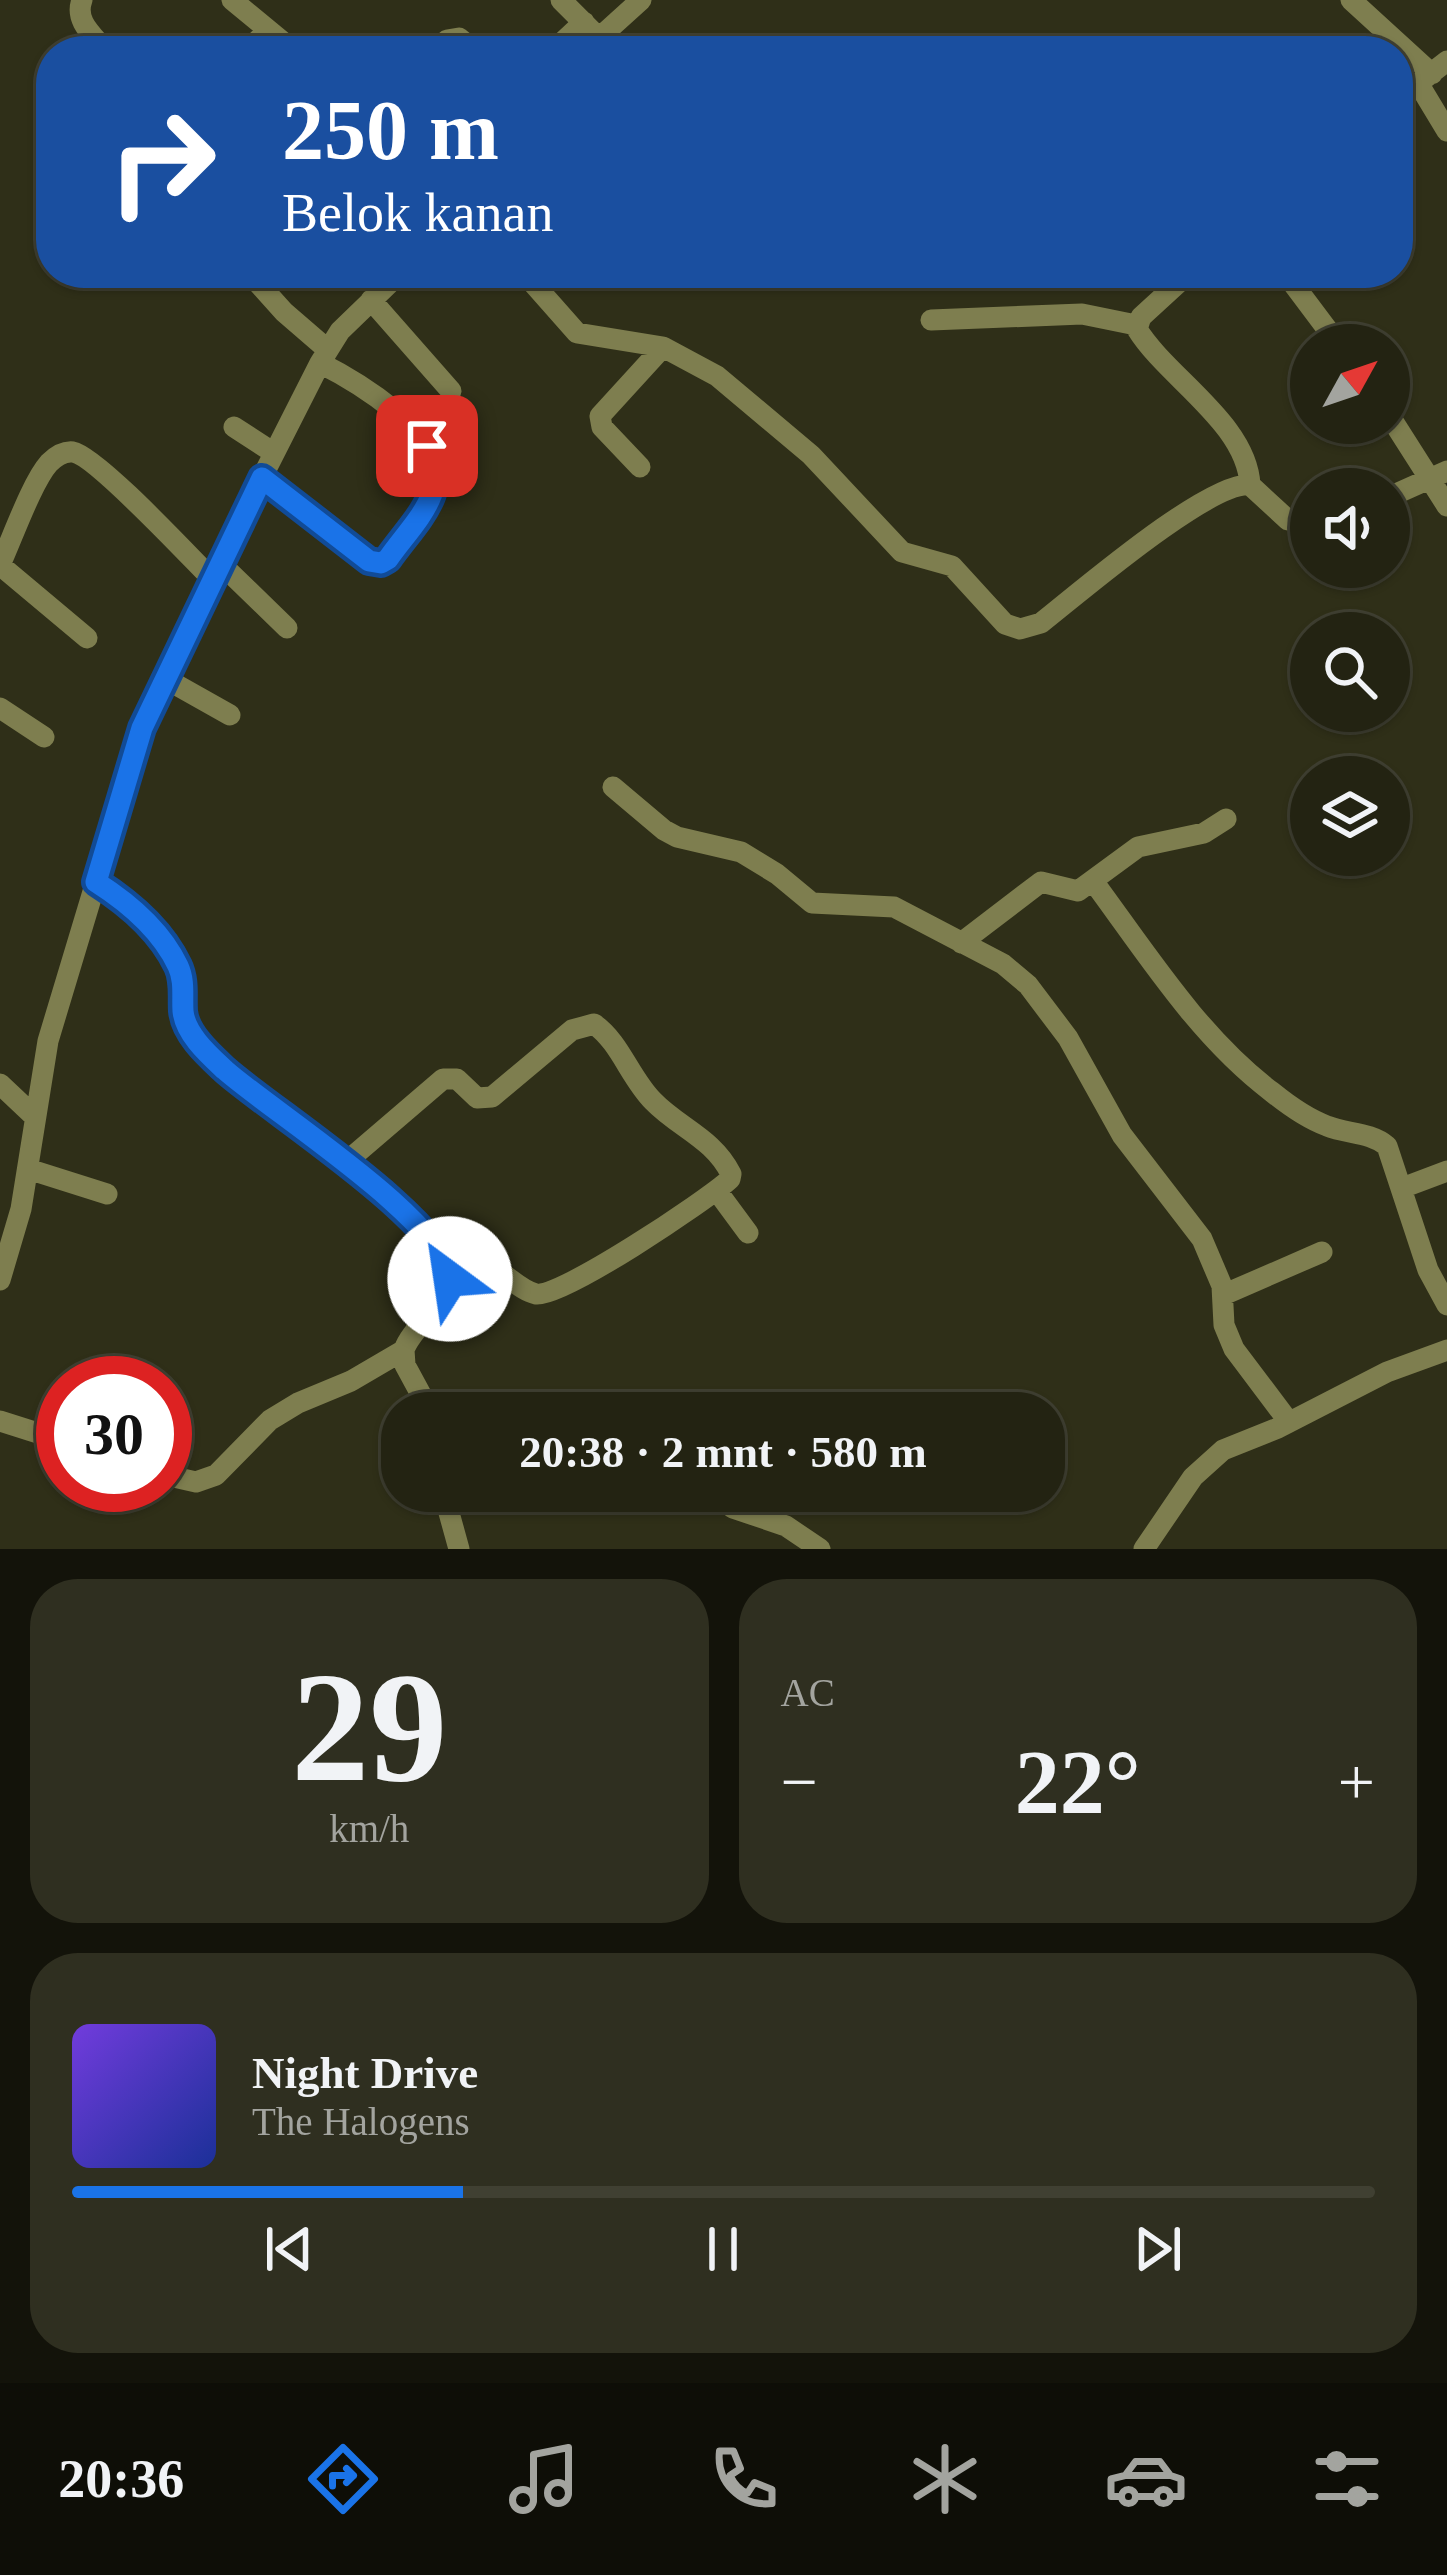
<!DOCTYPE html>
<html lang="id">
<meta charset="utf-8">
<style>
:root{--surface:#232312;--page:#2f2f20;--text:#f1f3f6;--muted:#a3a49f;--line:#404032;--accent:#1a73e8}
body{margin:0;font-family:"Times New Roman",serif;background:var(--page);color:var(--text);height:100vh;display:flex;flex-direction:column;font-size:45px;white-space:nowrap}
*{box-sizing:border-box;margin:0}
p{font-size:39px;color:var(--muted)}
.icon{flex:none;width:66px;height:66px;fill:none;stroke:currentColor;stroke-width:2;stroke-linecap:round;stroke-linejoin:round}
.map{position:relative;height:1549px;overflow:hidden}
.side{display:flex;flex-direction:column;gap:30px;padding:30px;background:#13130a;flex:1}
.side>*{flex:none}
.banner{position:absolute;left:36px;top:36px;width:1377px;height:252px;border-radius:48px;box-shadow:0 3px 9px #0004,0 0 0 3px var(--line);background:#1a4fa0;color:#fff;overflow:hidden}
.needle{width:78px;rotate:50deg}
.tools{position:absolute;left:1290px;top:324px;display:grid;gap:24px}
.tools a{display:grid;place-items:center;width:120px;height:120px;border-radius:50%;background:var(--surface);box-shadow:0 3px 9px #0004,0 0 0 3px var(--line);font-size:60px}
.speed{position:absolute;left:36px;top:1356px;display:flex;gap:24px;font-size:60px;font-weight:700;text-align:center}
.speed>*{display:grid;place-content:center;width:156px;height:156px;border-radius:50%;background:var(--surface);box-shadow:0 3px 9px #0004,0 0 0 3px var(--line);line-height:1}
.speed .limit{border:18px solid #d22;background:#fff;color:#111}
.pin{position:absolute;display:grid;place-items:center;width:102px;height:102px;color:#fff;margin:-51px;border-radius:24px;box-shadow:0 6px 18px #0006}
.me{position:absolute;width:132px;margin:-66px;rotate:329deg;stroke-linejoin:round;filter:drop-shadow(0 0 9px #0008)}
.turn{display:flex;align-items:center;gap:42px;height:252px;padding:0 48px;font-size:54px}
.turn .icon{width:156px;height:156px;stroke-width:2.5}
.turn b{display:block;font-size:84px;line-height:102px}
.big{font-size:90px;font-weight:800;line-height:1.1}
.side .widget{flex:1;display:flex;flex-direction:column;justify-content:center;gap:18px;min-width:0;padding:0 42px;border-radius:48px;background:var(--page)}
.side .dial{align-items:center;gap:0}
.dial b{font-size:156px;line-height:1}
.song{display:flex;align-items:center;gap:36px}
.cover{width:144px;height:144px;border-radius:18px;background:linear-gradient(135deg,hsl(260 70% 55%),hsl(230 70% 35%))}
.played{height:12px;border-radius:6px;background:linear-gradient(90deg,var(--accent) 30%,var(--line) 30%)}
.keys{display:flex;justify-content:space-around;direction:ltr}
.heat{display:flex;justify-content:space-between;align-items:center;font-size:66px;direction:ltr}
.side .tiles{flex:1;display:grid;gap:30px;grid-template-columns:1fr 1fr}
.widget:last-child{grid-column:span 2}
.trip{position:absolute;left:381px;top:1392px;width:684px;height:120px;border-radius:48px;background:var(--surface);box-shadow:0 3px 9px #0004,0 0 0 3px var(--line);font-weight:800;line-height:120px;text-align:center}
.tab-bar{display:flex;height:192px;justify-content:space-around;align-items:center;background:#0e0e07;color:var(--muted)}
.tab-bar .icon{width:84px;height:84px}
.tab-bar .selected{color:var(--accent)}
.tab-bar b{font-size:54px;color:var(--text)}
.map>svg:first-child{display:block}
</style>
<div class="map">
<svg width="1447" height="1549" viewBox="0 0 1447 1549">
<rect width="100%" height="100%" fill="#2f2f18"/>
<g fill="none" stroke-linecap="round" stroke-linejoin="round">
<path stroke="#7e7e4f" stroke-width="21" d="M82,0C74,21 93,35 106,51
M232,0L294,51
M561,0L599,38L641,0
M1351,0L1432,74
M247,51L267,31
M438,51L447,40L459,38L475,51
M553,51L584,22
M1418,83L1447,131
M1398,99L1447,61
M249,273L284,312L328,350
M524,273L577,333L663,347L717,376L811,455L902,552L952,566L1005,624L1020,629L1041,623C1078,594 1209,481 1250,485L1288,520L1311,524
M1189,273L1141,317L1137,329C1167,378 1247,423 1250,485
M1285,273L1339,345
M371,300L451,391
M931,320L1082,314L1136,325
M1389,415L1447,506
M234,427L274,453
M640,467L602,427L600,416L663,347
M262,478L376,563L388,559C403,537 435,505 438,478C443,433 354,380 320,363
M1389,497L1447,471
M220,563L287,628
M0,565C12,539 32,482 49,463C55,457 64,451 73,452C96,456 189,556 211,578
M0,565L87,638
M166,679L230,715
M0,708L44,737
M613,787L664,830L677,837L741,852L777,874L812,903L894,907L1003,964L1028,985L1068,1038L1122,1135L1202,1239L1222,1286L1224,1325L1234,1349L1289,1422
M1093,881C1147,954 1199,1037 1272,1092C1288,1105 1308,1119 1327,1126C1347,1134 1370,1132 1387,1146L1428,1270L1447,1305
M96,882C128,903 162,930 178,967C185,982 181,997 183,1012C186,1035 210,1056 226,1070C268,1108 445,1224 450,1273C453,1301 412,1325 404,1350L405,1365L431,1413
M961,943L1041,882L1078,891L1138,847L1204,833L1226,819
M0,1084L35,1117
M345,1163L443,1079H457L477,1098L492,1097L572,1030L594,1024C620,1042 630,1078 653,1101C679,1128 713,1138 731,1174L730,1179C709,1199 558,1300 536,1294C518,1290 504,1270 487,1266C475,1264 460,1267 449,1267
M28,1169L107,1194
M1402,1188L1447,1171
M717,1191L748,1233
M0,1280L21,1209L48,1041L142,729L211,578L320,363L340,331L400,273
M1223,1295L1322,1252
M0,1421L63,1441
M165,1475L196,1482L216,1475L270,1420L298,1403L351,1381L404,1350
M443,1491L459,1549
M710,1491L733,1508L786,1526L820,1549
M1144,1549L1193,1477L1223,1450L1278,1428L1387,1372L1447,1350"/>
</g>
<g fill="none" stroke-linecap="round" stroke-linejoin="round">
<defs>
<path id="route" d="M427,446C453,490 413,523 388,559L381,563L369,561L262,478L142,728L96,882C129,903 161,930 178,966C185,981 182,996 183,1011C185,1034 209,1055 225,1070C271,1111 447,1222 450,1279"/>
</defs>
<use href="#route" stroke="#114b97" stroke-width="30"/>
<use href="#route" stroke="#1a73e8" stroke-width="21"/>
</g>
</svg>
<div class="tools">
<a><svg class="needle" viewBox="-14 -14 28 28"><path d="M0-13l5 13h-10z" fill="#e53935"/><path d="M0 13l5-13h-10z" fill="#a3a49f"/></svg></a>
<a><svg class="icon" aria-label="sound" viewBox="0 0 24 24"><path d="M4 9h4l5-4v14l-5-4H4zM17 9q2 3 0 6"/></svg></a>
<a><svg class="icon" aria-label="search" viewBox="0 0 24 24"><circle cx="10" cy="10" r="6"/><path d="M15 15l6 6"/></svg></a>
<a><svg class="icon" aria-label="layers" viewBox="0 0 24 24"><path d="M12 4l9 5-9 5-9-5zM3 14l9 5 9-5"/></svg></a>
</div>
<div class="speed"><div class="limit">30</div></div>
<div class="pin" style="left:427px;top:446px;background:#d93025"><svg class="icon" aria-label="arrive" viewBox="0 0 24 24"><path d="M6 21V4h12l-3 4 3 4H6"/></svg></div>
<svg class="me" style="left:450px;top:1279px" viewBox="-20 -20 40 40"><circle r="19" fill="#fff"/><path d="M0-13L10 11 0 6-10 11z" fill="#1a73e8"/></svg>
<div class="trip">20:38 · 2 mnt · 580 m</div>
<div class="banner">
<div class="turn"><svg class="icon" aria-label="right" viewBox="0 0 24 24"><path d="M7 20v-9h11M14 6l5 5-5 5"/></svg><div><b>250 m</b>Belok kanan</div></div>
</div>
</div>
<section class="side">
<div class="tiles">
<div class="widget dial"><b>29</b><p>km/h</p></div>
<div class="widget"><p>AC</p>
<div class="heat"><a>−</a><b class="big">22°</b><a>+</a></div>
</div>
<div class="widget">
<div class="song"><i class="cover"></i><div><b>Night Drive</b><p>The Halogens</p></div></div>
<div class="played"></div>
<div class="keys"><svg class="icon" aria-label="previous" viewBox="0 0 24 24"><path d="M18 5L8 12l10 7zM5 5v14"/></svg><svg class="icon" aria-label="pause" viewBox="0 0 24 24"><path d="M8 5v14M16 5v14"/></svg><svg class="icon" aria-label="next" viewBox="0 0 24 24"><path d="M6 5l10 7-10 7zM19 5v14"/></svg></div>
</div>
</div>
</section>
<nav class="tab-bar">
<b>20:36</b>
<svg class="icon selected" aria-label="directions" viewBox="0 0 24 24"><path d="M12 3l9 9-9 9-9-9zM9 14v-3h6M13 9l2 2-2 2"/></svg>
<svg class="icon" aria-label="music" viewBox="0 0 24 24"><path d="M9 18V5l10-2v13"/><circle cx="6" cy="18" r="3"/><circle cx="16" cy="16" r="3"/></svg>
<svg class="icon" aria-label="phone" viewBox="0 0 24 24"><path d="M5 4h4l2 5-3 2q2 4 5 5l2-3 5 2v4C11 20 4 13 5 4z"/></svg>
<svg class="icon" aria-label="climate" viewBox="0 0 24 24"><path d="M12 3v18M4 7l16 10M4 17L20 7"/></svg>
<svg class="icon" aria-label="car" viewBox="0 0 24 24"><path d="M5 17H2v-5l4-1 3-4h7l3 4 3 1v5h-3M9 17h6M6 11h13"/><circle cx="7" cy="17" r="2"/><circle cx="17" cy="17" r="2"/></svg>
<svg class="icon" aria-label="filters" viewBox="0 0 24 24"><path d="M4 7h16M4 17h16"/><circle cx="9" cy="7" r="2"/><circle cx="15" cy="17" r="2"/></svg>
</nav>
